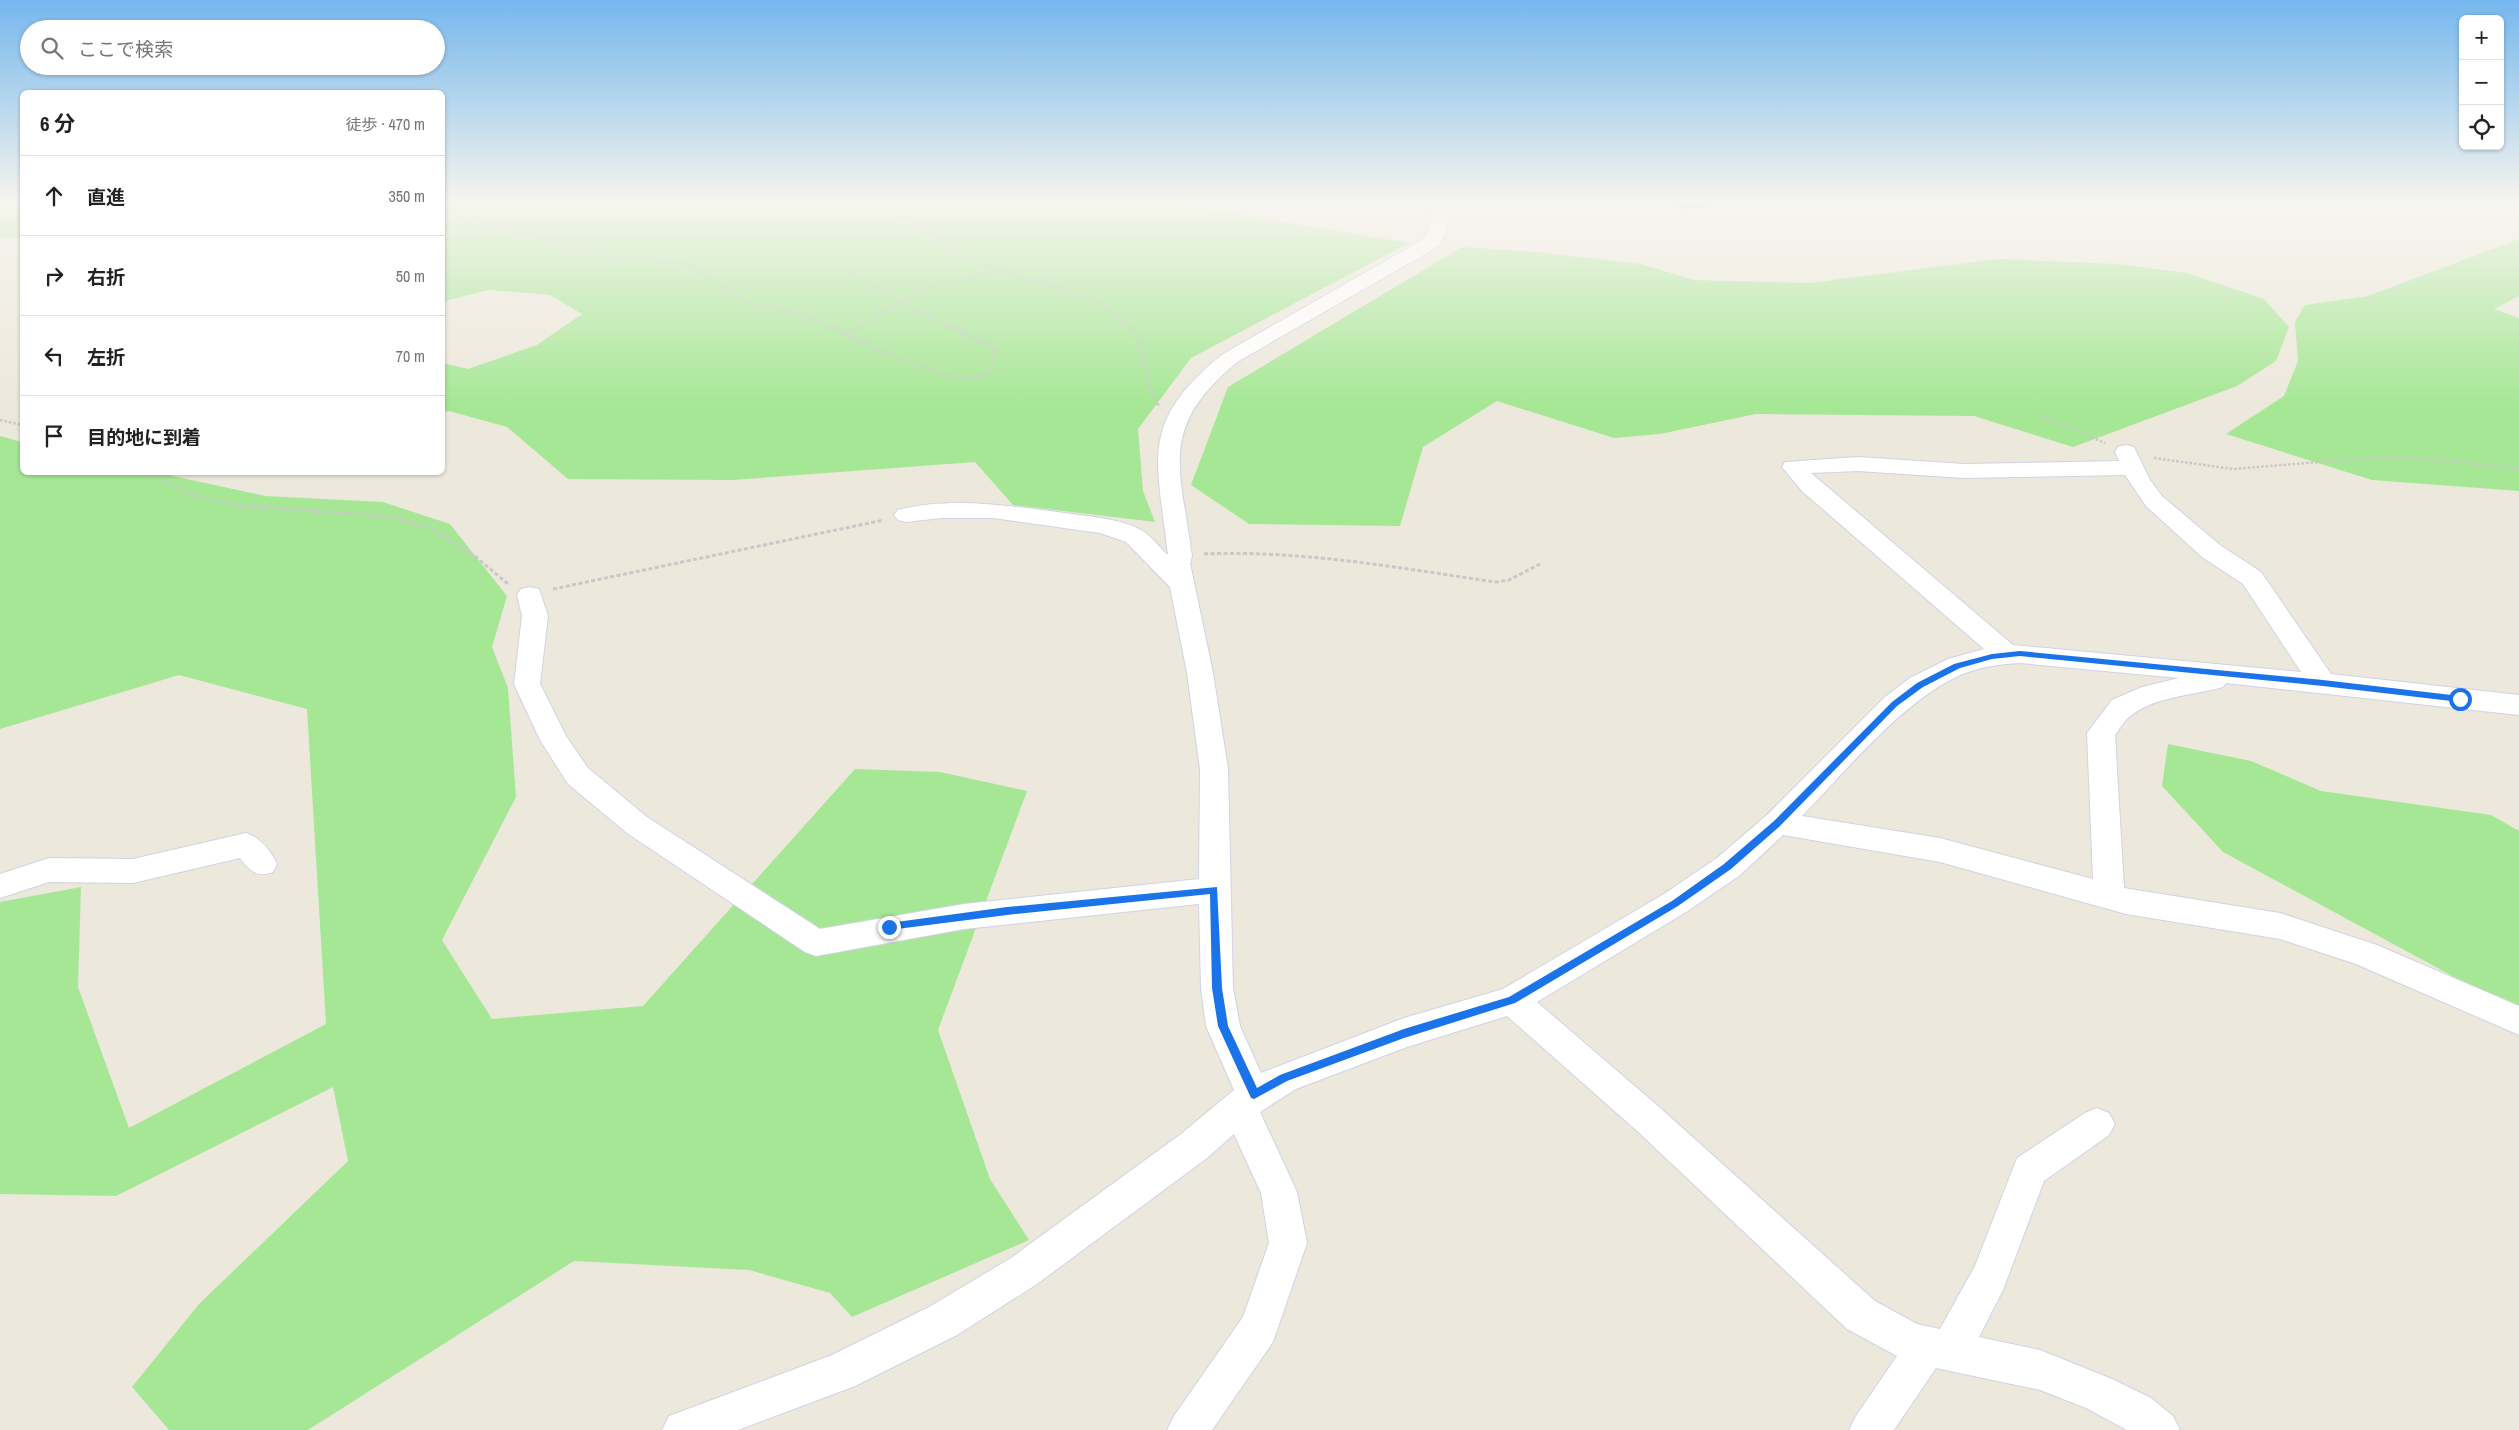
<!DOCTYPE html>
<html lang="ja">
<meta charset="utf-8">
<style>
:root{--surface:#fff;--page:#f2f2f2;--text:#222;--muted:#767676;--line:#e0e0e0}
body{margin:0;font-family:"Archivo Narrow","Noto Sans JP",sans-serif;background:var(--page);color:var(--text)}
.controls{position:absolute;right:15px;top:15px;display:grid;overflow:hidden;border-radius:8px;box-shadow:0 1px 4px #0004}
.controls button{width:45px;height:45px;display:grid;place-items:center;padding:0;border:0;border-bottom:1px solid var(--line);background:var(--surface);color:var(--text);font:25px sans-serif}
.stop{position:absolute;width:15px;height:15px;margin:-11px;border:4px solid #1a73e8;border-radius:50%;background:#fff}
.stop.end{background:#1a73e8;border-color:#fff;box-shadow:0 1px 5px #0008}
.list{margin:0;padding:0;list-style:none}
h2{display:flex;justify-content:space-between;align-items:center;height:65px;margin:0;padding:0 20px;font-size:21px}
h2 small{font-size:16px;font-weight:400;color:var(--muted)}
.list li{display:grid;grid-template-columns:32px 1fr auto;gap:15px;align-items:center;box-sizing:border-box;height:80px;padding:0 20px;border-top:1px solid var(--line)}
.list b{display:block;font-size:19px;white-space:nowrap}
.list em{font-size:16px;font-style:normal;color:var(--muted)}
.icon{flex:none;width:28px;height:28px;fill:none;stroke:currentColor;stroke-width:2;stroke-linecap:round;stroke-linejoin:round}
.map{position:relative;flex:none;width:2519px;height:1430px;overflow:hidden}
.search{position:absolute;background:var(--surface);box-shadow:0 1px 4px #0004;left:20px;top:20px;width:425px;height:55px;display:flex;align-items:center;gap:12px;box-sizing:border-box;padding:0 18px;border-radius:28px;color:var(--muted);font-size:19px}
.panel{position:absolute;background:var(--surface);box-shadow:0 1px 4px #0004;left:20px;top:90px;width:425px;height:385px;border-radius:8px}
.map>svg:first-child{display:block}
.green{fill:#a6e795}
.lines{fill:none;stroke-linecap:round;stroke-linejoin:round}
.stream{stroke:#69bcf5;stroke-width:5.5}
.minor-casing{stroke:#d1d2e4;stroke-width:2}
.path-far1{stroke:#c8c8c8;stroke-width:2.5;stroke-dasharray:2.5 2;stroke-linecap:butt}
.path{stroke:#c8c8c8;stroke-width:3;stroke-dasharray:4 2.5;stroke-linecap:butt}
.minor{fill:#fff;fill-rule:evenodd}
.route{fill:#1a73e8}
</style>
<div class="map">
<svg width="2519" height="1430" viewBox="0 0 2519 1430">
<rect width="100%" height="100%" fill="#ede8dc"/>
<g class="green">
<polygon points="0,204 22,204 22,238 0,237"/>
<polygon points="443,204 1180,204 1409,243 1191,358 1138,429 1143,491 1155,522 1013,505 975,462 732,480 568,479 507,427 449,411 443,412 443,363 468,369 537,345 582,314 550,295 488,290 449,300 443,304"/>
<polygon points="2519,239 2519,296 2494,309 2519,318 2519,491 2372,480 2226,434 2284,396 2298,361 2295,322 2305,305 2368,296"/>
<polygon points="1462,247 1537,252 1641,264 1694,280 1809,283 1998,259 2116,264 2187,273 2264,299 2289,327 2276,361 2237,386 2073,447 1974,416 1756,414 1660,434 1614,438 1497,401 1423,447 1400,526 1249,524 1191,485 1228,387"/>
<polygon points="0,436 22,442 22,472 159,473 265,496 383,502 450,524 507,596 492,647 508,688 516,797 442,940 492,1019 643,1006 855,769 940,772 1027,791 938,1030 990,1179 1029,1240 852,1317 830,1293 749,1270 574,1261 308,1430 169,1430 132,1387 199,1304 348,1161 333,1087 116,1196 0,1194 0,902 81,887 78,987 129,1128 326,1024 307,709 179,675 0,729"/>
<polygon points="2168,744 2251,761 2321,791 2491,815 2519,831 2519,1012 2223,852 2162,786"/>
</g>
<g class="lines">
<polyline class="stream" points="1663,204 1683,206 1735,204"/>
<g class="minor-casing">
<g id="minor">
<path d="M1433 204H1451L1447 230 1439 246 1237 362C1158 428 1180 466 1192 556L1190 563 1213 673 1228 769 1233 988 1240 1026 1261 1073 1404 1018 1503 989 1664 894 1717 858 1767 815 1885 697 1910 678 1948 659 1984 649 1802 491 1782 467 1785 462 1858 457 1964 464 2119 461 2115 452 2118 447 2126 445 2134 447 2150 480 2162 496 2220 545 2261 572 2331 674 2519 695V715L2226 683 2223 687C2195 695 2158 696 2133 714 2126 718 2120 728 2115 735L2124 888 2280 913 2377 945 2519 1006V1035L2356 964 2280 939 2126 914 1940 862 1783 835 1739 876 1686 912 1537 1002 1659 1107 1875 1301 1917 1324 1940 1329 1975 1266 2017 1158 2085 1113 2097 1108 2109 1113 2115 1124 2109 1135 2044 1181 2003 1290 1979 1337 2040 1350 2112 1379 2151 1398 2173 1416 2180 1430H2127L2086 1408 2040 1390 1936 1368 1894 1430H1849L1856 1416 1897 1356 1847 1329 1635 1129 1507 1016 1407 1047 1296 1089 1260 1112 1297 1192 1307 1243 1273 1342 1212 1430H1167L1174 1416 1243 1317 1269 1243 1261 1193 1234 1134 1207 1158 1037 1284 957 1335 855 1386 738 1430H662L669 1416 832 1355 929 1307 1011 1258 1181 1134 1234 1090 1206 1026 1201 988 1199 904 964 929 816 956 805 952 627 833 568 784 540 740 514 684 522 616 517 595 521 589 530 587 539 589 548 616 540 684 566 736 588 768 647 817 820 929 964 904 1199 879 1200 769 1187 673 1170 587 1126 542 1100 533 993 518H942L906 522 898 520 894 515 898 510C952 496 1010 506 1065 513 1090 517 1120 518 1143 531 1152 537 1160 548 1168 555 1157 459 1138 422 1223 354L1424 239 1429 230ZM1858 471 1964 478 2125 475 2146 506 2202 557 2243 584 2301 672 2013 645 1811 473ZM2020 663 2179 678 2142 687 2112 700 2087 733 2093 879 1940 838 1802 816C1847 770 1908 694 1968 672 1985 666 2002 664 2020 663Z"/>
<path d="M246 833C261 838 270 850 277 864L273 872C256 878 250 871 240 858L133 883 49 882 0 898V874L49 858 133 859Z"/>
</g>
</g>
<g class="path-far1">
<polyline points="860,204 901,215 972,261 1096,300 1136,334 1150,389 1159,406"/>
<polyline points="0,212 17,204"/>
<polyline points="442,213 518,231 583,253 690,265 754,305 804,314 883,352 959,380 990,373 995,348 900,302 846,270"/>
<polyline points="846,334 934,285 1001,271"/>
<polyline points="2042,416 2105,443"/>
<polyline points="0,420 22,425"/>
<polyline points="2154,458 2233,469 2382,457 2441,460 2519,469"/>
<polyline points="148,472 189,494 243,507"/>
</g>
<g class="path">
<polyline points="238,506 388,516 430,528 476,557 508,584"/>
<path d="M1204 554C1303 550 1398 568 1496 582L1509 580 1540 564"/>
<polyline points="553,589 884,520"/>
</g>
<use href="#minor" class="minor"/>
</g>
<linearGradient id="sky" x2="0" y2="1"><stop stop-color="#75b7ed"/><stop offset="0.5" stop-color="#f7f5ef"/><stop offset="1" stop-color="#f7f5ef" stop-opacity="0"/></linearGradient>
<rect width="2519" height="405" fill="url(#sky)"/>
<polygon class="route" points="2020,651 2323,680 2460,696 2464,699 2460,702 2323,686 2020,656 1992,659 1960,668 1923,687 1897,706 1780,826 1731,869 1678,906 1515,1003 1404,1038 1287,1081 1254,1099 1251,1098 1218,1026 1212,988 1210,894 1007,915 889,930 885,927 889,923 1007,907 1217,887 1222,988 1228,1026 1257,1088 1280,1075 1404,1029 1509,997 1672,901 1724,864 1774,821 1892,702 1917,683 1954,664 1992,654"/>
</svg>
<div class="controls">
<button>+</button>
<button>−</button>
<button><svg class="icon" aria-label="locate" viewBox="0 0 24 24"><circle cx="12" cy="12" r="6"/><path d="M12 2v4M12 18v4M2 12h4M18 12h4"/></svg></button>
</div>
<div class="stop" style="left:2460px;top:699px"></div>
<div class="stop end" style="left:889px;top:927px"></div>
<div class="search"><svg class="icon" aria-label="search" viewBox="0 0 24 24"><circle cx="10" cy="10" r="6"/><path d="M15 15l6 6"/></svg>ここで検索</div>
<section class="panel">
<h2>6 分<small>徒歩 · 470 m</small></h2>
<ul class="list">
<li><svg class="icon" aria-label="ahead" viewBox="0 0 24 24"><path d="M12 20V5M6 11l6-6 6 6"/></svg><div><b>直進</b></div><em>350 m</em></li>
<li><svg class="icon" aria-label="right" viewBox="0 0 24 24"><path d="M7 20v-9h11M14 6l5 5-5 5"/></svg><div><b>右折</b></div><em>50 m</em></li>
<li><svg class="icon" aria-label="left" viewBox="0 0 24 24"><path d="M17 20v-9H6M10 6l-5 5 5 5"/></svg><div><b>左折</b></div><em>70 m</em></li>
<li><svg class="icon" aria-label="arrive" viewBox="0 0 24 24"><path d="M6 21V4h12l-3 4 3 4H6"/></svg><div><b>目的地に到着</b></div></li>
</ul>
</section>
</div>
